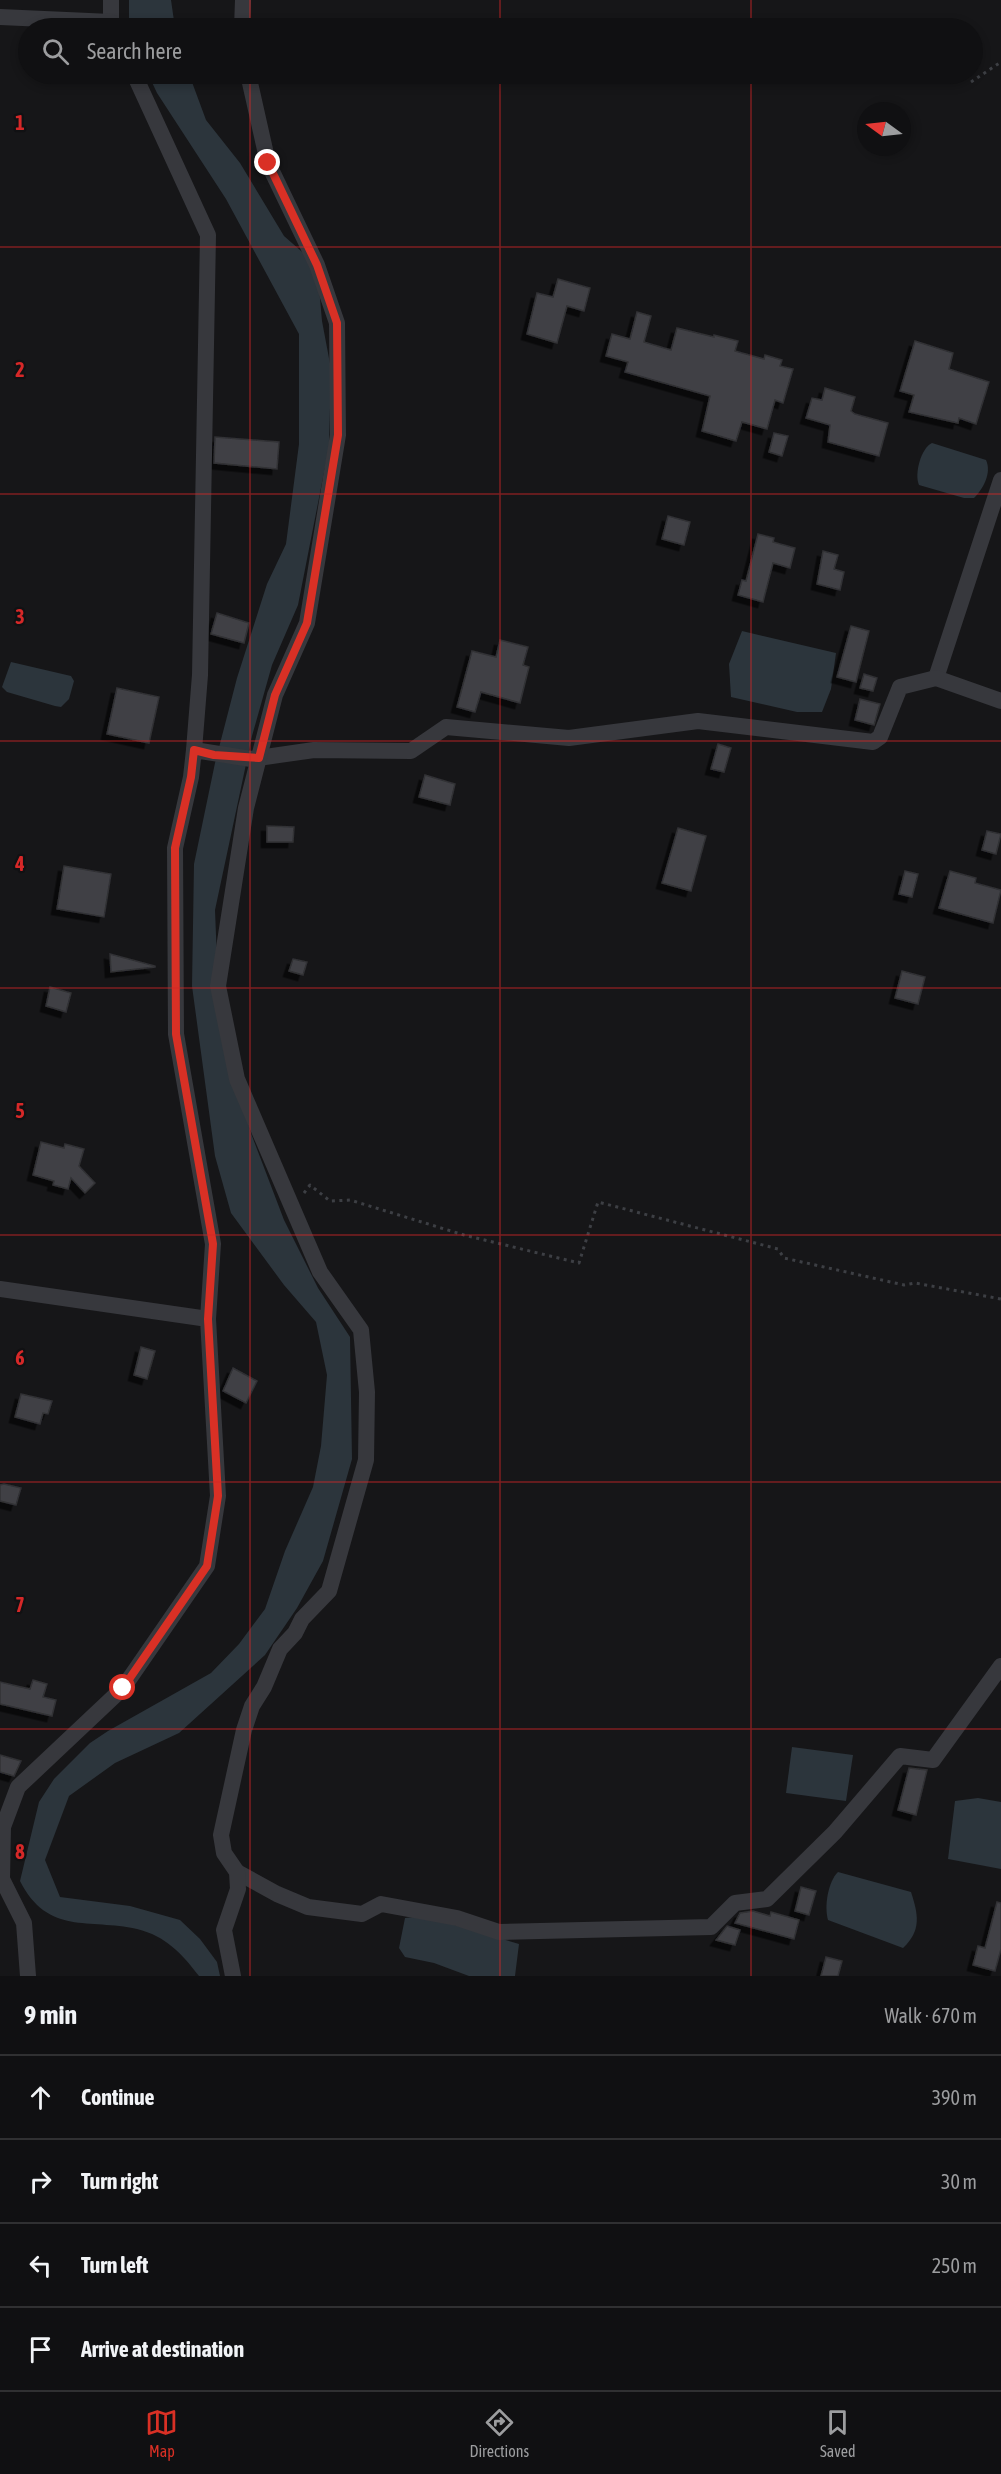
<!DOCTYPE html>
<meta charset="utf-8">
<style>
:root{--surface:#101012;--page:#19191b;--text:#f1f3f6;--muted:#9c9d9f;--line:#303032;--accent:#d93025}
body{margin:0;font-family:"Asap Condensed",sans-serif;background:var(--page);color:var(--text)}
.compass{position:absolute;left:857px;top:102px;width:54px;height:54px;border-radius:50%;background:var(--surface);box-shadow:0 3px 9px #0003;rotate:285deg}
.stop{position:absolute;width:18px;height:18px;margin:-14px;border:4px solid #d93025;border-radius:50%;background:#fff}
.stop.end{background:#d93025;border-color:#fff;box-shadow:0 2px 6px #0008}
.list{margin:0;padding:0;list-style:none}
h2{display:flex;justify-content:space-between;align-items:center;height:78px;margin:0;padding:0 24px;font-size:26px}
h2 small{font-size:20px;font-weight:400;color:var(--muted)}
.list li{display:grid;grid-template-columns:39px 1fr auto;gap:18px;align-items:center;box-sizing:border-box;height:84px;padding:0 24px;border-top:2px solid var(--line)}
.list b{display:block;font-size:22px;white-space:nowrap}
.list em{font-size:20px;font-style:normal;color:var(--muted)}
.icon{flex:none;width:33px;height:33px;fill:none;stroke:currentColor;stroke-width:2;stroke-linecap:round;stroke-linejoin:round}
.map{position:relative;flex:none;width:1001px;height:1976px;overflow:hidden}
.search{position:absolute;background:var(--surface);box-shadow:0 3px 9px #0003;left:18px;right:18px;top:18px;height:66px;display:flex;align-items:center;gap:15px;box-sizing:border-box;padding:0 21px;border-radius:33px;color:var(--muted);font-size:22px}
.sheet{height:414px;background:var(--surface)}
nav{display:flex;justify-content:space-around;align-items:center;box-sizing:border-box;height:84px;border-top:2px solid var(--line);background:var(--surface);font-size:16px;color:var(--muted)}
nav a{display:grid;justify-items:center;gap:3px}
nav .on{color:var(--accent)}
.map>svg:first-child{display:block}
.water{fill:#2c353c}
.building{fill:#404145;stroke:#303034;stroke-width:1.5;filter:url(#shadow)}
.lines{fill:none;stroke-linecap:round;stroke-linejoin:round}
.path{stroke:#3d3f44;stroke-width:3;stroke-dasharray:3 4.5;stroke-linecap:butt}
.street{stroke:#37383d;stroke-width:16}
.route{stroke:#d93025;stroke-width:8}
.grid{fill:none;stroke:#d62828;stroke-width:1.5;stroke-opacity:0.55}
.grid-label{font-size:20px;text-anchor:middle;font-weight:bold;fill:#d62828;stroke:#111113;stroke-width:4.5;stroke-linejoin:round;paint-order:stroke}
</style>
<div class="map">
<svg width="1001" height="1976" viewBox="0 0 1001 1976">
<defs>
<filter id="shadow"><feDropShadow dx="-5.5" dy="5.5" stdDeviation="0" flood-color="#0009"/></filter>
</defs>
<rect width="100%" height="100%" fill="#161618"/>
<g class="water">
<polygon points="129,0 171,0 175,28 129,28"/>
<path d="M148 74H189L206 120 240 163 284 236 317 265 322 321 331 369 329 447 298 605 272 665 252 736 215 910 218 986 227 1055 252 1136 284 1220 318 1288 350 1337 352 1459 323 1561 297 1608 265 1655 179 1733 115 1763 69 1796 45 1860 60 1897 130 1906 180 1920 200 1939 217 1962 220 1976H199C182 1954 166 1936 137 1929 89 1918 48 1936 20 1881L39 1802 54 1779 90 1743 108 1731 211 1673 239 1644 265 1609 285 1551 313 1487 321 1446 327 1375 316 1322 284 1285 231 1213 215 1156 192 986 194 864 215 763 237 678 267 584 286 544 299 444V334L226 199 157 93Z"/>
<path d="M932 443 986 460C992 473 983 489 974 498H964L919 485C914 474 921 448 932 443Z"/>
<polygon points="742,631 836,653 831,689 822,712 797,712 731,697 729,664"/>
<polygon points="11,662 71,676 74,681 69,699 61,707 55,706 7,692 2,687"/>
<polygon points="792,1747 853,1755 846,1801 786,1793"/>
<polygon points="978,1798 1001,1802 1001,1869 948,1859 955,1801"/>
<path d="M838 1872 911 1892C918 1914 922 1930 903 1948L828 1920C824 1906 828 1882 838 1872Z"/>
<polygon points="424,1916 519,1944 515,1976 469,1976 434,1963 405,1957 399,1948 405,1918"/>
</g>
<g class="building">
<polygon points="558,279 590,288 584,311 567,306 557,343 527,334 537,293 553,297"/>
<polygon points="637,312 651,316 644,342 671,350 677,328 714,337 714,335 738,341 735,351 764,359 765,355 782,360 780,366 793,369 783,403 775,400 767,429 742,422 736,441 702,431 710,396 625,372 628,362 606,356 612,334 630,339"/>
<polygon points="915,341 953,353 949,369 989,382 976,424 959,418 958,423 909,412 914,395 900,391"/>
<polygon points="825,388 855,397 851,411 855,414 888,423 879,456 828,442 830,425 806,418 812,398 822,400"/>
<polygon points="774,433 788,436 782,456 769,452"/>
<polygon points="215,437 279,442 277,469 214,463"/>
<polygon points="668,516 690,522 684,545 662,539"/>
<polygon points="758,534 774,538 773,542 795,548 790,568 773,563 763,602 738,595 742,580 746,581"/>
<polygon points="823,551 838,555 834,569 844,572 840,590 817,584"/>
<polygon points="217,613 249,623 244,643 211,634"/>
<polygon points="851,626 869,631 856,682 837,677"/>
<polygon points="500,640 528,647 523,665 529,667 520,703 481,692 475,712 457,707 472,651 496,657"/>
<polygon points="864,674 877,678 873,691 860,688"/>
<polygon points="117,688 159,697 149,743 107,734"/>
<polygon points="860,699 880,704 874,725 855,720"/>
<polygon points="718,744 731,748 724,772 711,769"/>
<polygon points="425,775 455,784 450,805 419,797"/>
<polygon points="267,826 294,827 293,842 267,842"/>
<polygon points="678,828 706,836 691,891 662,883"/>
<polygon points="987,831 1001,834 996,854 982,850"/>
<polygon points="64,866 111,874 104,917 57,909"/>
<polygon points="905,871 918,874 912,897 899,894"/>
<polygon points="950,871 976,878 975,883 1001,890 993,923 939,908"/>
<polygon points="110,954 155,966 155,967 111,972"/>
<polygon points="293,959 307,962 303,975 289,971"/>
<polygon points="902,971 925,977 918,1004 895,998"/>
<polygon points="50,987 71,993 66,1012 46,1006"/>
<polygon points="41,1142 64,1148 65,1144 84,1149 79,1166 95,1183 85,1193 71,1178 68,1189 53,1185 54,1181 33,1175"/>
<polygon points="141,1347 155,1351 147,1379 134,1375"/>
<polygon points="233,1368 257,1381 246,1403 223,1391"/>
<polygon points="21,1394 52,1401 48,1414 43,1413 40,1424 15,1417"/>
<polygon points="4,1484 21,1488 16,1505 0,1501 0,1485"/>
<polygon points="33,1680 47,1684 43,1697 56,1700 52,1716 0,1704 0,1682 30,1689"/>
<polygon points="0,1755 21,1761 14,1776 0,1772"/>
<polygon points="909,1768 927,1770 916,1815 898,1810"/>
<polygon points="801,1887 816,1891 809,1915 795,1911"/>
<polygon points="997,1902 1001,1903 1001,1949 995,1971 973,1965 978,1946 985,1948"/>
<polygon points="753,1911 770,1916 771,1912 799,1920 794,1939 735,1923 740,1913"/>
<polygon points="727,1926 740,1930 735,1945 716,1940"/>
<polygon points="826,1957 842,1961 838,1976 821,1976"/>
</g>
<g class="lines">
<g class="path">
<polyline points="971,82 1001,62"/>
<polyline points="304,1193 310,1185 330,1201 350,1200 464,1235 579,1263 598,1202 778,1249 784,1258 904,1285 915,1283 1001,1299"/>
</g>
<g class="street">
<polyline points="111,0 111,22 114,28"/>
<polyline points="0,17 111,22"/>
<polyline points="242,28 243,0"/>
<polyline points="134,74 208,235 200,675 194,750"/>
<polyline points="936,678 1001,480"/>
<polyline points="0,1289 208,1319 218,1496 207,1566 123,1688 18,1787 3,1827 2,1879 24,1923 28,1976"/>
<polyline points="208,1319 213,1244 176,1034 175,848 191,777 194,750 251,759 314,750 411,751 446,727 569,738 698,721 873,742 880,737 900,687 936,678 1001,701"/>
<polyline points="237,1872 277,1894 308,1907 362,1914 381,1904 457,1918 499,1932 711,1927 735,1903 767,1899 835,1832 900,1756 933,1760 1001,1666"/>
<polyline points="233,1976 224,1930 238,1889 237,1872 224,1853 221,1835 244,1730 252,1706 264,1687 280,1649 295,1633 302,1619 329,1591 366,1460 367,1392 361,1330 320,1272 237,1079 218,986 246,808 275,695 307,623 338,435 337,323 317,265 268,163 248,74"/>
</g>
</g>
<g class="lines">
<polyline class="route" points="123,1688 207,1566 218,1496 208,1319 213,1244 176,1034 175,848 191,777 194,750 214,755 259,758 275,695 307,623 338,435 337,323 317,265 268,163"/>
</g>
<path class="grid" d="M250 0V28M500 0V28M751 0V28M250 74V1976M500 74V1976M751 74V1976M0 247H1001M0 494H1001M0 741H1001M0 988H1001M0 1235H1001M0 1482H1001M0 1729H1001"/>
<g class="grid-label">
<text x="20" y="130">1</text>
<text x="20" y="377">2</text>
<text x="20" y="624">3</text>
<text x="20" y="871">4</text>
<text x="20" y="1118">5</text>
<text x="20" y="1365">6</text>
<text x="20" y="1612">7</text>
<text x="20" y="1859">8</text>
</g>
</svg>
<svg class="compass" viewBox="-18 -18 36 36"><path d="M0-13l5 13h-10z" fill="#e53935"/><path d="M0 13l5-13h-10z" fill="#9c9d9f"/></svg>
<div class="stop" style="left:123px;top:1688px"></div>
<div class="stop end" style="left:268px;top:163px"></div>
<div class="search"><svg class="icon" aria-label="search" viewBox="0 0 24 24"><circle cx="10" cy="10" r="6"/><path d="M15 15l6 6"/></svg>Search here</div>
</div>
<section class="sheet">
<h2>9 min<small>Walk · 670 m</small></h2>
<ul class="list">
<li><svg class="icon" aria-label="ahead" viewBox="0 0 24 24"><path d="M12 20V5M6 11l6-6 6 6"/></svg><div><b>Continue</b></div><em>390 m</em></li>
<li><svg class="icon" aria-label="right" viewBox="0 0 24 24"><path d="M7 20v-9h11M14 6l5 5-5 5"/></svg><div><b>Turn right</b></div><em>30 m</em></li>
<li><svg class="icon" aria-label="left" viewBox="0 0 24 24"><path d="M17 20v-9H6M10 6l-5 5 5 5"/></svg><div><b>Turn left</b></div><em>250 m</em></li>
<li><svg class="icon" aria-label="arrive" viewBox="0 0 24 24"><path d="M6 21V4h12l-3 4 3 4H6"/></svg><div><b>Arrive at destination</b></div></li>
</ul>
</section>
<nav>
<a class="on"><svg class="icon" aria-label="map" viewBox="0 0 24 24"><path d="M3 6l6-2 6 2 6-2v14l-6 2-6-2-6 2zM9 4v14M15 6v14"/></svg>Map</a>
<a><svg class="icon" aria-label="directions" viewBox="0 0 24 24"><path d="M12 3l9 9-9 9-9-9zM9 14v-3h6M13 9l2 2-2 2"/></svg>Directions</a>
<a><svg class="icon" aria-label="saved" viewBox="0 0 24 24"><path d="M7 4h10v16l-5-4-5 4z"/></svg>Saved</a>
</nav>
